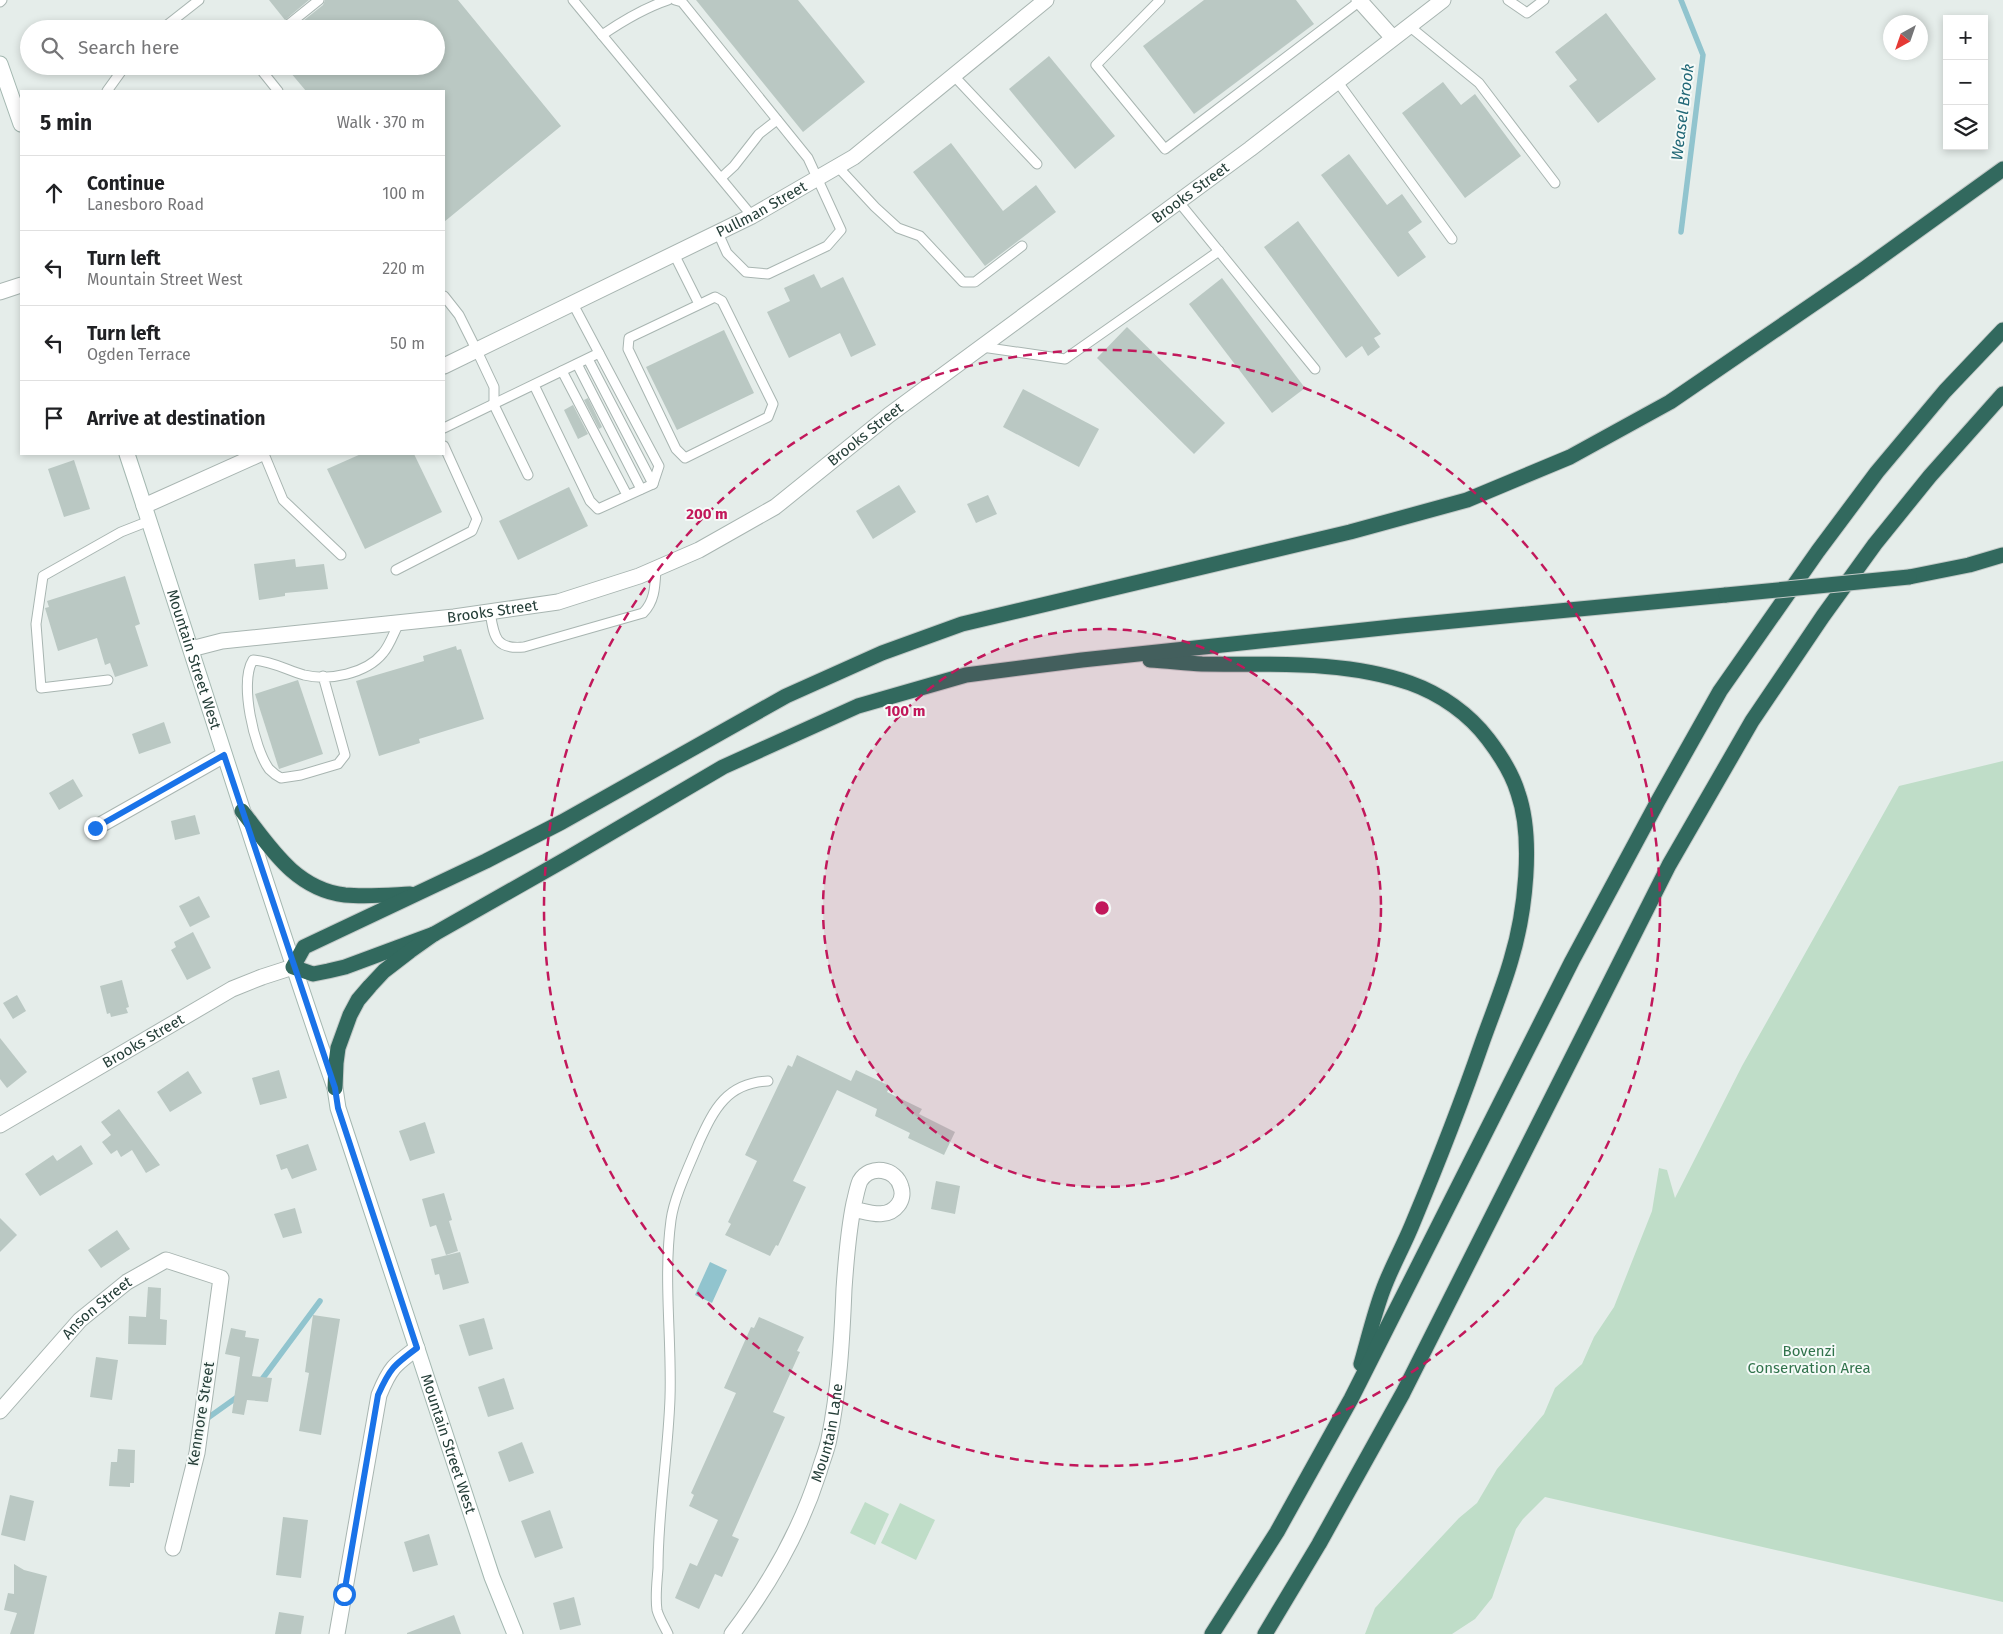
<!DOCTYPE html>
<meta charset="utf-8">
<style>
:root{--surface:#fff;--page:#f6f6f6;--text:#202124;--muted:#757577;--line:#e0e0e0}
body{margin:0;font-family:"Fira Sans",sans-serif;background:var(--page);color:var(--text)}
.controls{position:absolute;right:15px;top:15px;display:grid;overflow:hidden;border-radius:0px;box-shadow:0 2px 8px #0003}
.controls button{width:45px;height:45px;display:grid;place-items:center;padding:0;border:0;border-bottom:1px solid var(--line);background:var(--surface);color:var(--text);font:25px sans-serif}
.compass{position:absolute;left:1883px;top:15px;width:45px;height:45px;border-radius:50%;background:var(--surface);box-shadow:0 2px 8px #0003;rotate:220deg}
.stop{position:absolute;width:15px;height:15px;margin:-11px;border:4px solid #1a73e8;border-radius:50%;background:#fff}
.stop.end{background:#1a73e8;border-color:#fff;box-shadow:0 1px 5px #0008}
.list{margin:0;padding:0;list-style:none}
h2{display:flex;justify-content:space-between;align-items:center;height:65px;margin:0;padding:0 20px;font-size:21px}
h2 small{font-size:16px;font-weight:400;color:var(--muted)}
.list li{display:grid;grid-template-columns:32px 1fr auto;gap:15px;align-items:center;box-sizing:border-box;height:75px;padding:0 20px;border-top:1px solid var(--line)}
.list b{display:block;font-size:19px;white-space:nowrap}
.list p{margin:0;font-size:16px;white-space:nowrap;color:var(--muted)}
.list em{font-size:16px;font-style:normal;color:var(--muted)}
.icon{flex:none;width:28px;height:28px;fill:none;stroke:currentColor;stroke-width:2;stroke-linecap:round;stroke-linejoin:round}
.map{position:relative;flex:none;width:2003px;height:1634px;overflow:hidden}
.search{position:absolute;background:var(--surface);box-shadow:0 2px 8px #0003;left:20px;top:20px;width:425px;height:55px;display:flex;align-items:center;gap:12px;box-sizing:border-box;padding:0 18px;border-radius:28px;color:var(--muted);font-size:19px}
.panel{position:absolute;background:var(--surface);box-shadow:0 2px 8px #0003;left:20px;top:90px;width:425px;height:365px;border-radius:0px}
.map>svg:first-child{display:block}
.green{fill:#bfddc8}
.water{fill:#91c4ce}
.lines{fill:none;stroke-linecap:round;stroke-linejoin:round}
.stream{stroke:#91c4ce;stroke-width:5.5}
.building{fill:#bac8c3}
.lane-casing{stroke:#a8b5b1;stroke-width:11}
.street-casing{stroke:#a8b5b1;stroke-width:17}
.secondary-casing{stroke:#a4b8b1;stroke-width:17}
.highway-casing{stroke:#c2c9c7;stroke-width:17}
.lane{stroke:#fff;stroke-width:9}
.street{stroke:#fff;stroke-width:15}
.secondary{stroke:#fff;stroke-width:15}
.highway{stroke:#32695e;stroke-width:15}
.highway-bridge-casing{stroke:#c2c9c7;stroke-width:17;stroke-linecap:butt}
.highway-bridge{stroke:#32695e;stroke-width:15}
.route{stroke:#1a73e8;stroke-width:6}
.ring{fill:none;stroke:#c2185b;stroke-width:2.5;stroke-dasharray:9 6}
.labels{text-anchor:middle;stroke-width:4;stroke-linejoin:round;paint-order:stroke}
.street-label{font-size:15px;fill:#253e38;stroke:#f5faf8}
.park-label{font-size:15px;fill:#31734c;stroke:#f5faf8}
.water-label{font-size:16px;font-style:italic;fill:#226877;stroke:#f5faf8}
.centre{fill:#c2185b;stroke:#f5faf8;stroke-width:2.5}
.ring-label{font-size:15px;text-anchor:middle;font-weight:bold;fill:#c2185b;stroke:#f5faf8;stroke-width:4;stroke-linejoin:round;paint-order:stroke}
</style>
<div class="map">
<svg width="2003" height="1634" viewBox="0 0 2003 1634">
<rect width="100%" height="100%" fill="#e5edea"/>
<g class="green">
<polygon points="2003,761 2003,1602 1545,1497 1523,1519 1516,1529 1492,1598 1475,1619 1452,1634 1365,1634 1375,1608 1459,1518 1477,1503 1497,1469 1544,1414 1555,1388 1582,1364 1594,1337 1614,1307 1652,1211 1659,1168 1667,1170 1675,1198 1742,1066 1899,786"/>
<polygon points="865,1502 889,1514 875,1545 850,1533"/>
<polygon points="900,1503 935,1520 916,1560 881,1543"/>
</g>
<polygon class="water" points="710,1262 727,1270 712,1303 695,1295"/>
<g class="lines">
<g class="stream">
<polyline points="1681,0 1703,55 1681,232"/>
<polyline points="260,1382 320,1301"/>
<polyline points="205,1420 240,1395"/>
</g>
</g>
<g class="building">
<polygon points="269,0 309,0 285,20"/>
<polygon points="325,0 458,0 561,126 444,222 444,91 306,91 285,66 436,66 436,29 293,29 323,5"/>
<polygon points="696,0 798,0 865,82 803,132"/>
<polygon points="1204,0 1296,0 1314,24 1194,114 1143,46"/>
<polygon points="1606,13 1656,79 1598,123 1569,86 1577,80 1555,52"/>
<polygon points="1049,56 1115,136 1075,169 1009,89"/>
<polygon points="1443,82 1461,105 1475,94 1521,156 1465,198 1402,113"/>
<polygon points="951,143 1003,211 1036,185 1056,212 985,266 913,172"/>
<polygon points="1349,154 1387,205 1402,194 1422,222 1408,232 1426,257 1398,277 1321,175"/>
<polygon points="1298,221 1381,334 1374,338 1380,347 1368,356 1362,346 1346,358 1264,247"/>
<polygon points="814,274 821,288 843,277 876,345 851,357 840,333 789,358 767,312 790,301 784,288"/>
<polygon points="1222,278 1305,388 1272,413 1189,304"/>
<polygon points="1127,327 1225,423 1194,454 1097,358"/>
<polygon points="724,330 754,393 677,430 646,367"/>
<polygon points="1023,389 1099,429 1079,467 1003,427"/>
<polygon points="588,398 602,427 599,429 584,400"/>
<polygon points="573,405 588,434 578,439 564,410"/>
<polygon points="361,454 414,454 442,512 365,549 327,469"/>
<polygon points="74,460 90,509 64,517 48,469"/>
<polygon points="899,485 916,512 873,539 856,511"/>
<polygon points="569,487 588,526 518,560 499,521"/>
<polygon points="988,495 997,514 976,523 967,504"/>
<polygon points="295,559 296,567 324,564 328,589 285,593 285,596 259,600 254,564"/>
<polygon points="125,576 140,624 135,626 148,666 115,677 110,663 105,665 97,638 58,651 45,608 49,607 47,601"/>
<polygon points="456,646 457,650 461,649 484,719 419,739 420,743 379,756 356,681 424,661 423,656"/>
<polygon points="298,680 323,754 279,769 255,694"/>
<polygon points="164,722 171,743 139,754 132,734"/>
<polygon points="73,779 83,796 59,810 49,793"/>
<polygon points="195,815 200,834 175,840 171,821"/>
<polygon points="199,896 210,917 190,927 179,906"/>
<polygon points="193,932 211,968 187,980 171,950 176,947 174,942"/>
<polygon points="122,980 129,1007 126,1008 128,1013 111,1017 110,1013 107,1014 100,986"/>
<polygon points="17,995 26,1011 13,1019 3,1003"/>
<polygon points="0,1038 27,1072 7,1088 0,1079"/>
<polygon points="797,1055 851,1081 856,1070 890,1086 887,1092 922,1109 919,1114 955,1132 944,1155 908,1138 910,1133 875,1116 877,1109 837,1090 793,1181 806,1187 778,1246 776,1245 770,1256 725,1235 731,1224 728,1222 757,1161 745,1155 788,1065 792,1067"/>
<polygon points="279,1070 287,1098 260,1105 252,1078"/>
<polygon points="188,1071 202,1093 170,1112 157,1092"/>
<polygon points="119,1109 160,1165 146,1173 132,1150 121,1157 117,1150 111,1154 102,1142 111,1135 101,1122"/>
<polygon points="425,1122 435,1153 410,1161 399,1131"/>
<polygon points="308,1144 317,1170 292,1179 287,1168 281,1170 276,1155"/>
<polygon points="81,1145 93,1164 40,1196 25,1174 53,1155 57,1161"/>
<polygon points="936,1181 960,1186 955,1214 931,1209"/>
<polygon points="444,1193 452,1220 449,1221 458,1251 446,1255 436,1225 430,1227 422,1199"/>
<polygon points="295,1208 302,1233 283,1238 274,1214"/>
<polygon points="0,1218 17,1235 0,1252"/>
<polygon points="117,1230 130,1249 101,1268 88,1250"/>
<polygon points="460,1252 469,1283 443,1290 439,1274 435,1275 431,1259"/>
<polygon points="148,1287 161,1288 160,1319 167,1320 166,1345 128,1344 129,1316 146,1317"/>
<polygon points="313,1315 340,1319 321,1435 299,1431 309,1373 305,1372"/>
<polygon points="759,1317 804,1337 797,1351 800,1352 773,1412 785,1417 732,1536 739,1539 722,1577 715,1574 699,1609 675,1598 690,1563 697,1566 718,1520 689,1506 694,1495 691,1493 736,1393 724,1388 751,1327 754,1328"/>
<polygon points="484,1318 493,1349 469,1356 459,1325"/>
<polygon points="231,1328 246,1331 245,1337 259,1339 252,1376 272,1378 268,1402 247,1400 244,1415 232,1413 240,1357 225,1354"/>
<polygon points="96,1357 118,1360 112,1400 90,1397"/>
<polygon points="504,1378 514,1409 488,1417 478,1387"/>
<polygon points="522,1442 534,1473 509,1482 498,1452"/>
<polygon points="118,1449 135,1450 134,1483 130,1483 130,1487 109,1486 111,1462 117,1462"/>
<polygon points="10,1495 34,1501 25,1541 1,1535"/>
<polygon points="550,1510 563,1548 535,1558 521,1521"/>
<polygon points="283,1517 308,1520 301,1578 276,1575"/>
<polygon points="429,1534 438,1565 413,1572 404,1542"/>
<polygon points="14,1564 24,1570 47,1576 34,1634 10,1634 17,1613 4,1610 8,1593 14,1594"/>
<polygon points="574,1597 581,1625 560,1630 553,1603"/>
<polygon points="279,1612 304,1616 301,1634 275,1634"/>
<polygon points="454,1615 461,1634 407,1634 407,1633"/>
</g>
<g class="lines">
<g class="lane-casing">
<g id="lane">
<polyline points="573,0 752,216"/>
<polyline points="675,0 682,2 808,158 841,230 827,246 768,274 746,272 727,253 718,233"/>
<polyline points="1160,0 1096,65 1165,149 1360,1"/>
<polyline points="1508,0 1527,13 1544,0"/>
<polyline points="0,2 2,0"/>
<polyline points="1409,26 1479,83 1555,183"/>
<polyline points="162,29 199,0"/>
<polyline points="283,29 319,0"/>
<path d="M602 35C624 20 644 8 668 0"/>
<polyline points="258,66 278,91"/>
<polyline points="954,76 1037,164"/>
<polyline points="1337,81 1452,239"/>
<polyline points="107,91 125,66"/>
<polyline points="838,167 875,207 898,228 920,236 963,282 975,282 1022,246"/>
<polyline points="721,178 734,166 759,134 777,120"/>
<polyline points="1178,201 1315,369"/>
<polyline points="674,254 699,304"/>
<polyline points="444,296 459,315 477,351 494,387 494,405 528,475"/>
<polygon points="715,297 722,301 773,404 768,417 685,458 676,449 628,349 629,338"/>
<polyline points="573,304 599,353"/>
<polyline points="982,347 1065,359 1219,251"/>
<polyline points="588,359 653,484"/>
<polyline points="577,364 641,489"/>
<polyline points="562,371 627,495"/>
<polyline points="444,428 599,353 659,466 653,484 598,509 590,501 534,385"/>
<polyline points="264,454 283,500 341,555"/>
<polyline points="396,570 472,531 477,519 444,446"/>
<path d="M490 612C494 636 495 650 524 647L643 613C655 601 655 586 656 569"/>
<path d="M323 676 345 755 338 764 301 775 281 778C277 776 272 772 269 769 254 748 239 682 253 660 271 661 287 670 304 675 329 681 366 674 383 653 390 645 394 632 399 623"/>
<polyline points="108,680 41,688 36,624 43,576 121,532 149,521"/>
<path d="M668 1634C665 1627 659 1618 657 1610 655 1597 657 1582 658 1568 658 1511 668 1455 670 1398 672 1339 663 1279 671 1220 674 1197 690 1164 699 1142 714 1109 727 1083 768 1081"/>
</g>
</g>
<g class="street-casing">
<g id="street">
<polyline points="1359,0 1393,38"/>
<polyline points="0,292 21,285"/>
<path id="s1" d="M444 366 752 216 854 157 1046 0"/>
<polyline points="144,506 260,454"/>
<path id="s2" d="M191 649 222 641 454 617 558 602 639 576 699 550 775 507 889 415 1250 149 1443 0"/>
<polyline points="95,828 224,755"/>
<path id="s3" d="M0 1125 232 989 262 977 293 967"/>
<path id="s4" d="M0 1411 80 1320 127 1282 166 1260 221 1278 197 1453 173 1548"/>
<path d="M337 1634 379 1395C390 1368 394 1365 417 1348"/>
<path id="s5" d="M732 1634C770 1584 800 1532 819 1472 822 1461 827 1450 829 1439 839 1390 842 1340 844 1289 846 1260 848 1232 854 1203 856 1196 857 1188 860 1181 870 1164 896 1168 901 1187 903 1193 902 1200 898 1205 887 1220 868 1212 853 1209"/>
</g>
</g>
<g class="secondary-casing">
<g id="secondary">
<polyline points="0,64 21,124"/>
<path id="s6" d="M127 454C197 665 262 878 335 1088L338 1108 492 1577 515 1634"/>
</g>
</g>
<g class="highway-casing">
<g id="highway">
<polyline points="1909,577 1969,565 2003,555"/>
<path d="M1150 660C1167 661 1185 663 1202 664 1271 665 1344 660 1410 683 1441 694 1469 714 1488 739 1501 756 1512 773 1518 793 1534 839 1525 914 1511 960 1503 988 1492 1015 1482 1043 1461 1104 1437 1165 1412 1225 1403 1247 1391 1268 1383 1290 1374 1314 1368 1340 1361 1364"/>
<path d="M242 811C270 847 295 889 345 895 366 897 389 895 410 894"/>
<polyline points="434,934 345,967 328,971 313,974 293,967 304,947 486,861 562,822 786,696 882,653 962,624 1350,532 1467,500 1570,457 1670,402 1860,272 2003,169"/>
<polyline points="335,1088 336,1063 338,1048 350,1015 358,1000 370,986 384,971 410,951 434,934 568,858 723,767 858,706 966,675 1082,660 1401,626 1726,595"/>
<polyline points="1212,1634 1277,1532 1351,1399 1572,961 1658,801 1720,691 1818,551 1877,472 1945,391 2003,330"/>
<polyline points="1265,1634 1319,1544 1403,1393 1669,865 1752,721 1823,616 1875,544 1930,476 2003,394"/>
</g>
</g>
<use href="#lane" class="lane"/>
<use href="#street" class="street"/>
<use href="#secondary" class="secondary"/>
<use href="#highway" class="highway"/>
<g class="highway-bridge-casing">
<polyline id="highway-bridge" points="1726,595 1909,577"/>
</g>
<use href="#highway-bridge" class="highway-bridge"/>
</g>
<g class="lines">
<path class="route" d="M95 828 224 755C260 866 297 977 335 1088L338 1108 417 1348C394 1365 390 1368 378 1395L344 1594"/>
</g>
<circle cx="1102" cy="908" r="279" fill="#c2185b" fill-opacity=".12"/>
<g class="ring">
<circle cx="1102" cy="908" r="279"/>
<circle cx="1102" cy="908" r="558"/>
</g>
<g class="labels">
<g class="street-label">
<text dy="5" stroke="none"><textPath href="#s2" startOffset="1129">Brooks Street</textPath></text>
<text dy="5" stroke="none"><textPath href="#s1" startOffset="354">Pullman Street</textPath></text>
<text dy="5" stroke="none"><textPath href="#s2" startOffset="724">Brooks Street</textPath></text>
<text dy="5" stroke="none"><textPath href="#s2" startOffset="304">Brooks Street</textPath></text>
<text dy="5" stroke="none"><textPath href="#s6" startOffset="216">Mountain Street West</textPath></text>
<text dy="5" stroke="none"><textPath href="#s3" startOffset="166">Brooks Street</textPath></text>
<text dy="5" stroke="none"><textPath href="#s4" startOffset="142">Anson Street</textPath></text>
<text transform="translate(201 1414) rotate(-81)" y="5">Kenmore Street</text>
<text dy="5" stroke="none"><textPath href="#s5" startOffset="225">Mountain Lane</textPath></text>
<text dy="5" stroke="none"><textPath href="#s6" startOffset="1041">Mountain Street West</textPath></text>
</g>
<g class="park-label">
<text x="1809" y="1356">Bovenzi<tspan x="1809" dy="17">Conservation Area</tspan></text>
</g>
<g class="water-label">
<text transform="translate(1682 112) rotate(-83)" y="6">Weasel Brook</text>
</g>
</g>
<circle cx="1102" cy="908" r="8" class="centre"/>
<g class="ring-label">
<text x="707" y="519">200 m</text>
<text x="905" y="716">100 m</text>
</g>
</svg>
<div class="controls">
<button>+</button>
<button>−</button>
<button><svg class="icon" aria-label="layers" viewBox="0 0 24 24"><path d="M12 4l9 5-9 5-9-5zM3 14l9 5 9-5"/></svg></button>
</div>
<svg class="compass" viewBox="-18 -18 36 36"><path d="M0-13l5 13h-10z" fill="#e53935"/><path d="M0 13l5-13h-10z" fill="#757577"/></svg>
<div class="stop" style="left:344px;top:1594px"></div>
<div class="stop end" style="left:95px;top:828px"></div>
<div class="search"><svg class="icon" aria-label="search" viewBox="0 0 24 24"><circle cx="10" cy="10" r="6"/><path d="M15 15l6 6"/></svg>Search here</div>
<section class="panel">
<h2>5 min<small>Walk · 370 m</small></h2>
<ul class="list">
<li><svg class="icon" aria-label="ahead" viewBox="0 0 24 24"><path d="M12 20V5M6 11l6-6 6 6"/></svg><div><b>Continue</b><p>Lanesboro Road</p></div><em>100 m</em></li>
<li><svg class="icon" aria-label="left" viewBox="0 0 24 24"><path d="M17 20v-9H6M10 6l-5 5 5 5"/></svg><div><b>Turn left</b><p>Mountain Street West</p></div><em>220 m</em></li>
<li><svg class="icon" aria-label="left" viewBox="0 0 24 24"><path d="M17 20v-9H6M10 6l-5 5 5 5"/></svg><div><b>Turn left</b><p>Ogden Terrace</p></div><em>50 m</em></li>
<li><svg class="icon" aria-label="arrive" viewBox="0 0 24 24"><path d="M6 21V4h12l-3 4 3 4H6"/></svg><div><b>Arrive at destination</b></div></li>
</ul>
</section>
</div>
